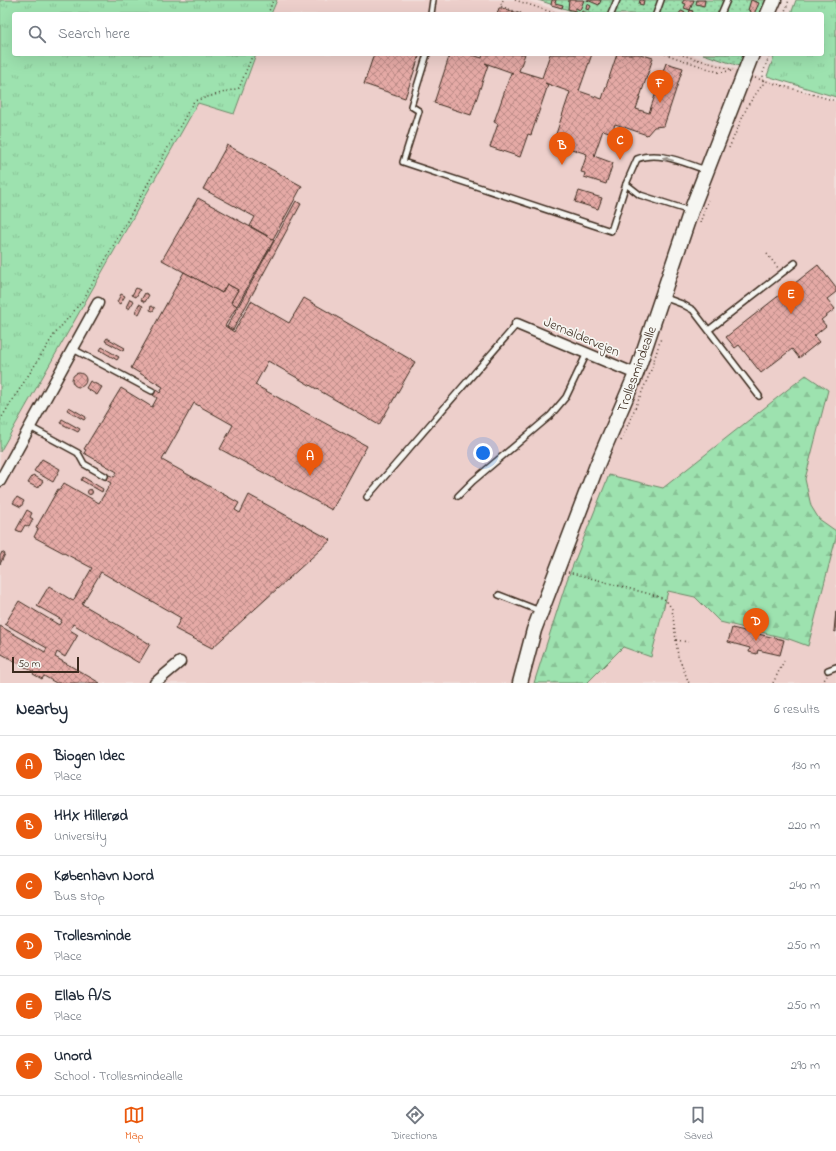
<!DOCTYPE html>
<meta charset="utf-8">
<style>
:root{--surface:#fff;--page:#f6f6f7;--text:#1f2937;--muted:#747a83;--line:#e0e1e3;--accent:#ea580c}
body{margin:0;font-family:"Indie Flower",sans-serif;background:var(--page);color:var(--text)}
.scale{position:absolute;left:12px;bottom:10px;width:67px;box-sizing:border-box;padding-left:4px;border:2px solid #3b2a1e;border-top:0;font-size:11px;line-height:14px;white-space:nowrap;color:#3b2a1e;-webkit-text-stroke:3px #f6f6f2;paint-order:stroke}
.you{position:absolute;left:483px;top:453px;width:14px;height:14px;margin:-10px;border:3px solid #fff;border-radius:50%;background:#1a73e8;box-shadow:0 0 0 6px #1a73e833}
.badge{display:grid;place-items:center;width:26px;height:26px;border-radius:50%;background:var(--accent);color:#fff;font-size:13px;font-weight:700}
.pin{position:absolute;translate:-50% -33px;filter:drop-shadow(0 1px 2px #0008)}
.pin::after{content:'';position:absolute;top:21px;width:14px;height:12px;background:inherit;clip-path:polygon(0 0,100% 0,50% 100%)}
.list{margin:0;padding:0;list-style:none}
h2{display:flex;justify-content:space-between;align-items:center;height:52px;margin:0;padding:0 16px;font-size:17px}
h2 small{font-size:13px;font-weight:400;color:var(--muted)}
.list li{display:grid;grid-template-columns:26px 1fr auto;gap:12px;align-items:center;box-sizing:border-box;height:60px;padding:0 16px;border-top:1px solid var(--line)}
.list b{display:block;font-size:15px;white-space:nowrap}
.list p{margin:0;font-size:13px;white-space:nowrap;color:var(--muted)}
.list em{font-size:13px;font-style:normal;color:var(--muted)}
.icon{flex:none;width:22px;height:22px;fill:none;stroke:currentColor;stroke-width:2;stroke-linecap:round;stroke-linejoin:round}
.map{position:relative;flex:none;width:836px;height:683px;overflow:hidden}
.search{position:absolute;background:var(--surface);box-shadow:0 4px 16px #0002;left:12px;right:12px;top:12px;height:44px;display:flex;align-items:center;gap:10px;box-sizing:border-box;padding:0 14px;border-radius:4px;color:var(--muted);font-size:15px}
.sheet{height:412px;background:var(--surface)}
nav{display:flex;justify-content:space-around;align-items:center;box-sizing:border-box;height:56px;border-top:1px solid var(--line);background:var(--surface);font-size:11px;color:var(--muted)}
nav a{display:grid;justify-items:center;gap:2px}
nav .on{color:var(--accent)}
.map>svg:first-child{display:block}
.built{fill:#edcfcb}
.grass{fill:url(#grass-tufts);stroke:#6c8666}
.forest{fill:url(#forest-firs);stroke:#6c8666}
.park{fill:url(#park-dots);stroke:#6c8666}
.building{fill:url(#building-cross-hatch);stroke:#3b2a1e}
.lines{fill:none;stroke-linecap:round;stroke-linejoin:round}
.lane-casing{stroke:#3b2a1e;stroke-width:8}
.street-casing{stroke:#3b2a1e;stroke-width:13}
.secondary-casing{stroke:#3b2a1e;stroke-width:17}
.path{stroke:#3b2a1e;stroke-width:1.5;stroke-dasharray:1 3;stroke-linecap:butt}
.lane{stroke:#f6f6f2;stroke-width:5}
.street{stroke:#f6f6f2;stroke-width:10}
.secondary{stroke:#f6f6f2;stroke-width:14}
.oneway{fill:#989088}
.labels{text-anchor:middle;stroke-width:3.5;stroke-linejoin:round;paint-order:stroke}
.street-label{font-size:14px;fill:#3b2a1e;stroke:#f6f6f2}
</style>
<div class="map">
<svg width="836" height="683" viewBox="0 0 836 683">
<defs>
<pattern id="grass-tufts" width="24" height="20" patternUnits="userSpaceOnUse"><rect width="24" height="20" fill="#9de2af"/><path d="M3 7l-1-3M5 7V3M7 7l1-3M15 17l-1-3M17 17v-4M19 17l1-3" fill="none" stroke="#88c296"/></pattern>
<pattern id="forest-firs" width="22" height="20" patternUnits="userSpaceOnUse"><rect width="22" height="20" fill="#9de2af"/><path d="M5 1l3.5 6h-7zM16 11l3.5 6h-7z" fill="#88c296"/></pattern>
<pattern id="park-dots" width="8" height="8" patternUnits="userSpaceOnUse"><rect width="8" height="8" fill="#9de2af"/><path d="M2 2h.1M6 6h.1" fill="none" stroke="#88c296" stroke-width="1.8" stroke-linecap="round"/></pattern>
<pattern id="building-cross-hatch" width="8" height="8" patternUnits="userSpaceOnUse"><rect width="8" height="8" fill="#e5aaa6"/><path d="M0 0l8 8M0 8l8-8" fill="none" stroke="#bb8b87"/></pattern>
</defs>
<rect width="100%" height="100%" fill="#f1dfdb"/>
<filter id="ink" filterUnits="userSpaceOnUse"><feTurbulence type="fractalNoise" baseFrequency=".025" numOctaves="2"/><feDisplacementMap in="SourceGraphic" scale="8" xChannelSelector="R" yChannelSelector="G"/><feConvolveMatrix kernelMatrix="1 2 1 2 8 2 1 2 1" color-interpolation-filters="sRGB"/></filter>
<g filter="url(#ink)">
<g class="built">
<polygon points="277,0 525,0 568,14 271,14"/>
<polygon points="256,54 689,54 836,102 836,683 0,683 0,453 198,103 234,114"/>
</g>
<g class="grass">
<polygon points="0,0 277,0 271,14 14,14 14,54 256,54 234,114 198,103 0,452"/>
<polygon points="796,0 836,0 836,97 767,76 775,54 822,54 822,14 791,14"/>
</g>
<polygon class="forest" points="806,375 828,390 805,479 811,506 819,519 836,531 836,538 808,646 789,639 720,622 695,597 668,591 651,657 623,647 587,683 534,683 567,580 609,475 663,488"/>
<g class="park">
<polygon points="538,0 766,0 761,14 581,14"/>
<polygon points="703,54 744,54 739,66"/>
</g>
<g class="building">
<polygon points="552,0 556,0 555,3 563,5 562,8 551,5"/>
<polygon points="569,0 584,0 580,10 576,8 575,11 568,9"/>
<polygon points="587,0 601,0 599,5"/>
<polygon points="640,0 644,0 643,5 639,4"/>
<polygon points="684,0 694,0 690,10 693,11 692,14 679,14 681,11 689,14 690,10 684,8 686,4 682,3"/>
<polygon points="697,0 705,0 704,6 696,4"/>
<polygon points="751,0 759,3 754,14 750,14 751,11 748,10"/>
<polygon points="587,4 591,6 589,10 586,9"/>
<polygon points="499,8 502,8 521,14 497,14"/>
<polygon points="582,11 590,14 581,14"/>
<polygon points="374,54 420,54 405,98 364,84"/>
<polygon points="450,54 469,54 482,58 483,54 525,54 519,71 542,78 550,54 592,54 579,91 602,99 617,54 640,54 653,58 636,109 649,113 666,63 683,68 664,126 654,127 647,135 615,124 612,133 603,130 594,156 613,163 606,184 584,177 585,173 581,172 587,154 553,143 570,92 545,83 548,85 531,135 528,134 520,157 490,147 498,124 494,122 511,73 513,73 485,63 488,65 471,115 434,103"/>
<polygon points="227,145 302,186 273,239 250,226 255,217 203,189"/>
<polygon points="579,191 602,198 598,209 575,202"/>
<polygon points="198,198 274,240 237,306 231,302 238,290 227,284 222,293 162,260"/>
<polygon points="296,201 301,204 233,330 227,327"/>
<polygon points="818,265 836,288 836,292 827,299 835,309 821,320 826,326 814,336 819,342 799,358 792,349 761,373 739,345 735,348 726,337"/>
<polygon points="184,272 222,293 227,284 238,290 231,302 237,306 225,326 234,332 251,301 289,323 304,298 415,362 379,425 268,361 255,385 367,446 332,510 220,449 233,425 194,403 162,460 239,503 235,510 240,513 249,495 331,540 212,648 175,629 181,618 101,572 82,604 150,644 139,663 73,624 70,630 78,635 65,657 57,652 55,657 100,683 56,683 44,676 42,679 33,674 34,672 0,653 0,626 45,652 47,648 5,624 19,601 59,625 62,620 37,606 49,586 73,601 92,568 34,537 38,529 36,528 58,489 60,490 64,483 99,503 111,483 106,480 109,475 114,477 117,472 84,453 86,450 84,449 121,388 152,407 157,398 153,395 156,390 160,393 163,387 131,368"/>
<polygon points="136,288 140,290 136,297 132,295"/>
<polygon points="145,293 149,295 145,302 141,300"/>
<polygon points="121,294 125,296 120,304 117,302"/>
<polygon points="130,299 134,301 129,309 126,307"/>
<polygon points="139,304 143,306 139,314 135,312"/>
<polygon points="151,306 155,308 153,311 150,310"/>
<polygon points="107,338 125,348 123,351 105,341"/>
<polygon points="102,347 119,357 117,360 100,350"/>
<circle cx="79" cy="380" r="7"/>
<polygon points="90,381 102,387 97,395 86,388"/>
<polygon points="69,407 86,417 84,420 67,410"/>
<polygon points="62,419 80,429 78,432 60,423"/>
<polygon points="42,459 60,469 53,482 34,471"/>
<polygon points="33,475 43,481 38,488 28,483"/>
<polygon points="83,477 103,489 102,492 81,480"/>
<circle cx="90" cy="492" r="2.5"/>
<polygon points="17,497 24,501 21,507 13,503"/>
<polygon points="27,510 32,513 30,517 33,519 29,527 25,525 21,532 16,530"/>
<polygon points="2,552 5,554 0,564 0,556"/>
<polygon points="836,611 836,632 834,631"/>
<polygon points="732,628 784,640 780,655 758,650 757,654 749,652 750,648 728,642"/>
</g>
<g class="lines">
<g class="lane-casing">
<g id="lane">
<polyline points="431,14 433,0"/>
<polyline points="611,14 617,0"/>
<polyline points="656,14 661,0"/>
<polyline points="721,14 727,0"/>
<polyline points="427,54 411,106 419,111 403,162 611,231 626,184"/>
<path d="M690 211 640 195 626 184 637 159C658 150 684 163 706 170"/>
<polyline points="663,297 682,304 693,310 759,396"/>
<polyline points="710,329 795,263"/>
<polyline points="73,349 152,391"/>
<polyline points="30,427 78,453 84,464 105,476"/>
<polyline points="458,496 473,481 550,416 566,397 587,353"/>
<polyline points="367,497 517,324"/>
<polyline points="499,595 540,611"/>
<polyline points="828,670 836,667"/>
</g>
</g>
<g class="street-casing">
<g id="street">
<polyline points="517,324 636,374"/>
<polyline points="0,481 98,303"/>
<polyline points="155,683 180,662"/>
</g>
</g>
<g class="secondary-casing">
<g id="secondary">
<polyline points="768,14 774,0"/>
<polyline points="520,683 534,630 597,465 636,374 691,211 752,54"/>
</g>
</g>
<g class="path">
<polyline points="503,0 500,6 523,14"/>
<polyline points="515,0 557,14"/>
<polyline points="268,14 273,0"/>
<polyline points="784,14 789,0"/>
<polyline points="665,54 718,72 732,71"/>
<polyline points="679,54 733,70"/>
<polyline points="755,78 836,101"/>
<polyline points="729,148 748,105 763,84 763,73 770,54"/>
<polyline points="700,223 708,200"/>
<polyline points="767,254 778,268"/>
<polyline points="0,420 54,335 83,300 194,101 239,88 253,54"/>
<polyline points="621,441 650,373 661,338"/>
<polyline points="568,572 657,596 666,600 672,609 678,656 689,683"/>
<polyline points="676,640 688,642"/>
<polyline points="773,683 784,661"/>
<polyline points="822,683 827,676"/>
</g>
<use href="#lane" class="lane"/>
<use href="#street" class="street"/>
<use href="#secondary" class="secondary"/>
</g>
<defs><path id="oneway-solid" d="M-6-.8H1V-3.2L6.5 0L1 3.2V.8H-6Z"/></defs>
<use class="oneway" href="#oneway-solid" transform="translate(668 159) rotate(-164)"/>
</g>
<g class="labels">
<g class="street-label">
<text transform="translate(582 336) rotate(23)" y="5">Jernaldervejen</text>
<text transform="translate(636 369) rotate(-70)" y="5">Trollesmindealle</text>
</g>
</g>
</svg>
<div class="scale">50 m</div>
<div class="you"></div>
<div class="pin badge" style="left:310px;top:476px">A</div>
<div class="pin badge" style="left:562px;top:165px">B</div>
<div class="pin badge" style="left:620px;top:160px">C</div>
<div class="pin badge" style="left:756px;top:641px">D</div>
<div class="pin badge" style="left:791px;top:314px">E</div>
<div class="pin badge" style="left:660px;top:103px">F</div>
<div class="search"><svg class="icon" aria-label="search" viewBox="0 0 24 24"><circle cx="10" cy="10" r="6"/><path d="M15 15l6 6"/></svg>Search here</div>
</div>
<section class="sheet">
<h2>Nearby<small>6 results</small></h2>
<ul class="list">
<li><span class="badge">A</span><div><b>Biogen Idec</b><p>Place</p></div><em>130 m</em></li>
<li><span class="badge">B</span><div><b>HHX Hillerød</b><p>University</p></div><em>220 m</em></li>
<li><span class="badge">C</span><div><b>København Nord</b><p>Bus stop</p></div><em>240 m</em></li>
<li><span class="badge">D</span><div><b>Trollesminde</b><p>Place</p></div><em>250 m</em></li>
<li><span class="badge">E</span><div><b>Ellab A/S</b><p>Place</p></div><em>250 m</em></li>
<li><span class="badge">F</span><div><b>Unord</b><p>School · Trollesmindealle</p></div><em>290 m</em></li>
</ul>
</section>
<nav>
<a class="on"><svg class="icon" aria-label="map" viewBox="0 0 24 24"><path d="M3 6l6-2 6 2 6-2v14l-6 2-6-2-6 2zM9 4v14M15 6v14"/></svg>Map</a>
<a><svg class="icon" aria-label="directions" viewBox="0 0 24 24"><path d="M12 3l9 9-9 9-9-9zM9 14v-3h6M13 9l2 2-2 2"/></svg>Directions</a>
<a><svg class="icon" aria-label="saved" viewBox="0 0 24 24"><path d="M7 4h10v16l-5-4-5 4z"/></svg>Saved</a>
</nav>
